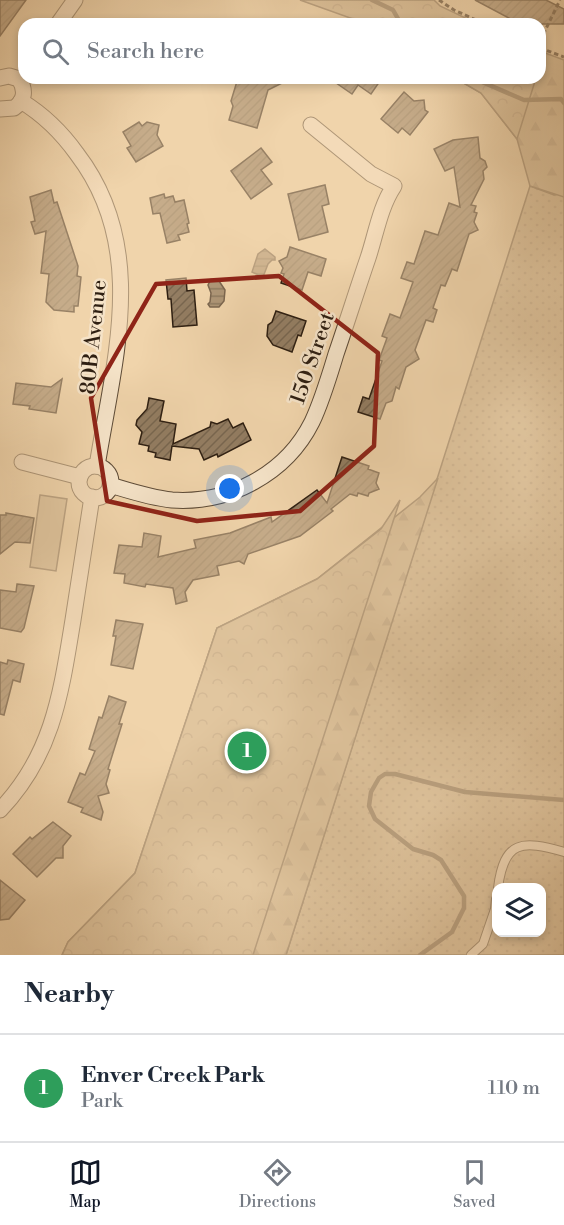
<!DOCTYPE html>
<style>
:root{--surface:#fff;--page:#f6f6f7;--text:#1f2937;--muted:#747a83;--line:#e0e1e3;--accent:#111827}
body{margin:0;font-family:"Libre Bodoni",serif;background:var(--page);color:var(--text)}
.controls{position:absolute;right:18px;bottom:18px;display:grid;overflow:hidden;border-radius:12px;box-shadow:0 3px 9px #0003}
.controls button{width:54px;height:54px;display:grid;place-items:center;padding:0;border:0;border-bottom:2px solid var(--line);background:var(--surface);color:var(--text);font:30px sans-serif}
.you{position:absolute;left:230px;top:489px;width:21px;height:21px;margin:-15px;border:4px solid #fff;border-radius:50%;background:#1a73e8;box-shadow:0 0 0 9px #1a73e833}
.badge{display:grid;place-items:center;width:39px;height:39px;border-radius:50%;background:var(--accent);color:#fff;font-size:20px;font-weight:700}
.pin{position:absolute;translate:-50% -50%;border:3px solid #fff;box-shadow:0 2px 6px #0006}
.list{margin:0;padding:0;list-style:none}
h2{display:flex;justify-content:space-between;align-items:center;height:78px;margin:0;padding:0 24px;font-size:26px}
h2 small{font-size:20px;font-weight:400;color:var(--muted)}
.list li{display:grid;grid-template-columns:39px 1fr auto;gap:18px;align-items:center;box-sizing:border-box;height:108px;padding:0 24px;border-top:2px solid var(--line)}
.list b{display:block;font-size:22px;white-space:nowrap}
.list p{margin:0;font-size:20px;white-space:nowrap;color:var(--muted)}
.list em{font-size:20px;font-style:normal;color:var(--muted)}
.icon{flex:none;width:33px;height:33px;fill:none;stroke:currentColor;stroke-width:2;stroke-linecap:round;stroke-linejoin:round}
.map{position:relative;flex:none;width:564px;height:955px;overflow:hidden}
.search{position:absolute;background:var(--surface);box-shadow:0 3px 9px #0003;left:18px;right:18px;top:18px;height:66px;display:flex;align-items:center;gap:15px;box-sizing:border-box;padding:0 21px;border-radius:18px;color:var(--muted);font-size:22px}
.sheet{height:186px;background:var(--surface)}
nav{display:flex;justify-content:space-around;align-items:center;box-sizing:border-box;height:84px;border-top:2px solid var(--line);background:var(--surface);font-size:16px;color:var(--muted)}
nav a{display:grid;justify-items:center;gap:3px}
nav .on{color:var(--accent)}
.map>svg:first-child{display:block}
.grass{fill:url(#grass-dots);stroke:#7e6a52;stroke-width:1.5;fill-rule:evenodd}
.forest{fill:url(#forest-firs);stroke:#7e6a52;stroke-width:1.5}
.park{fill:url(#park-crowns);stroke:#7e6a52;stroke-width:1.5}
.garden{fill:#cfb591;stroke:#7e6a52;stroke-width:1.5}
.water{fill:url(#water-rules);stroke:#7b664f;stroke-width:1.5}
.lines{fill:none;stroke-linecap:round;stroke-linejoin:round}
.stream{stroke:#7b664f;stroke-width:4.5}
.building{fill:url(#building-hatch);stroke:#2e1f12;stroke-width:1.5}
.service-casing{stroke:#5e4c38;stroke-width:10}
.minor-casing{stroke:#5e4c38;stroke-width:17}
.path{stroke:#2e1f12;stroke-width:3;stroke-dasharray:4.5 3;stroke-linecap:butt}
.service{stroke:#f5e3c8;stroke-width:8}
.minor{stroke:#f5e3c8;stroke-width:15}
.marked{fill:none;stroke:#8f2418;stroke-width:4.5;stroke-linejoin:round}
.labels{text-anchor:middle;stroke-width:5;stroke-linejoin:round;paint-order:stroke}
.street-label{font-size:21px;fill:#2e1f12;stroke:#f5e3c8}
</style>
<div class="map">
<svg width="564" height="955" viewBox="0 0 564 955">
<defs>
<pattern id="grass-dots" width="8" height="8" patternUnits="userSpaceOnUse" patternTransform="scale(1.5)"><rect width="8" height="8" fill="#cfb591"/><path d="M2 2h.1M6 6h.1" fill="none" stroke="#b29b7c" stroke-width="1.8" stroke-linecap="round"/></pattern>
<pattern id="forest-firs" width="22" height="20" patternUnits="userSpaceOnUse" patternTransform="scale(1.5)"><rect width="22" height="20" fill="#cfb591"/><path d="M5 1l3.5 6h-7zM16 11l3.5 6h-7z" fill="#b29b7c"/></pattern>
<pattern id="park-crowns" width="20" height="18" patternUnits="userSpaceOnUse" patternTransform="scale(1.5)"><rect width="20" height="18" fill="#cfb591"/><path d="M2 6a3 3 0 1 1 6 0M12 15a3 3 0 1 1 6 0" fill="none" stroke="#b29b7c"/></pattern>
<pattern id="water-rules" width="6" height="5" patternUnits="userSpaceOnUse" patternTransform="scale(1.5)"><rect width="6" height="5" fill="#ae9677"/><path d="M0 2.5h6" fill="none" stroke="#8e7a60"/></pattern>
<pattern id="building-hatch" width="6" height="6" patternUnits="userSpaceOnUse" patternTransform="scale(1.5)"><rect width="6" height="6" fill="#937d62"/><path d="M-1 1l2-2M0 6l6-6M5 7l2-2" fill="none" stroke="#78664f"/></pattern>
</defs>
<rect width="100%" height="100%" fill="#f0d4ab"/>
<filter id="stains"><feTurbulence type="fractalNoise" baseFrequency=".00333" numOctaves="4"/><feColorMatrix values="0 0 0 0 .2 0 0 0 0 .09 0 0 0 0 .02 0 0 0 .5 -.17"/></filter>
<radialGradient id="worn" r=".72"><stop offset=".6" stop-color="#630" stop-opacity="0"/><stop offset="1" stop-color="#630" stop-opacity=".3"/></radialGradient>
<path class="grass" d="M530 186 554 195 564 193V955H286ZM496 888H542V932H496Z"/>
<g class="forest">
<polygon points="540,51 564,60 564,197 530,186 517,139 481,93 455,78 540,78"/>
<polygon points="438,478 286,955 62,955 68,942 135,873 217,628 317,579 420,497"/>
</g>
<g class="park">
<polygon points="300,0 434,0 440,6 478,24 367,24"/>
<polygon points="455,78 536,78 517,139 481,93"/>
<polygon points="400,500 253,955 62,955 68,942 135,873 217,628 317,579 381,529"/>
</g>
<polygon class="garden" points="40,495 67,499 56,571 30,567"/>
<g class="water">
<polygon points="265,249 275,257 275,260 272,260 268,264 263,277 252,272 258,254"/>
<polygon points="211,279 219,281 225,290 224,301 219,307 210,307 208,304 210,302 211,293 208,285"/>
</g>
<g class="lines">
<g class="stream">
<polyline points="372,0 393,10 401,24"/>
<polyline points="473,78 524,100 561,99 564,103"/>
<polyline points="420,955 452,932 464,908 464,896 441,860 433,855 413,849 375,819 369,806 371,792 379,778 385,774 395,774 465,792 564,800"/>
</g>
</g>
<g class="building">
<polygon points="0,0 26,0 0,36"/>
<polygon points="475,0 546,0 564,9 564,24 520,24"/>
<polygon points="238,78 292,78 268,90 257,128 229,120 233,106 231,101"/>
<polygon points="329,78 382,78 371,94 358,85 352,94"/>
<polygon points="404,92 414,101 424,100 425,110 428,112 410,135 402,128 398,133 381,119"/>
<polygon points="139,122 142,126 147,122 159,125 157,135 163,146 136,162 127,148 131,146 123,132"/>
<polygon points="478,137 480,158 485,161 487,167 483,171 484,179 471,205 476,206 474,212 477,213 474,222 478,230 469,234 457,271 452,269 445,286 441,285 433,308 437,310 433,322 426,320 415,350 419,359 406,367 399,389 396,387 392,401 386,403 380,419 358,412 363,397 369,399 382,361 379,360 387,338 382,336 390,314 400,318 413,282 401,278 407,262 414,264 425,231 438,235 449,203 460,207 454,167 445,171 434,149 453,140"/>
<polygon points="261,148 272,162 261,170 272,184 251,199 231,171"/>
<polygon points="325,185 329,204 322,206 328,232 299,240 288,194"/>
<polygon points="51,190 54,203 57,202 78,266 77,276 81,277 78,306 74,306 74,312 54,310 46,302 49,274 41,273 46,231 35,234 31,222 35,221 30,197"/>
<polygon points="164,194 165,198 173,196 175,202 184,200 189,223 187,224 189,232 178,235 180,240 167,243 160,213 153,214 150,198"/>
<polygon points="290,247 326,259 321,276 308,272 302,290 281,283 284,274 281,273 283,268 279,261 287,257"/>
<polygon points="186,278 187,291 194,290 197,325 173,327 171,299 168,299 166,280"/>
<polygon points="276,311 306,321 301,336 298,335 292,352 273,345 267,336 268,325 272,322"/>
<polygon points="62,379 56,413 29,409 30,406 13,404 16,383 51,387"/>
<polygon points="149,398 164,401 160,421 176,424 173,444 210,427 211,422 217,424 228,419 233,428 243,423 251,440 218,457 217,454 204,460 199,449 172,446 170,460 155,457 156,453 148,451 149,446 139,444 142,432 136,425 137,420 147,409"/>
<polygon points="342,457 369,466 368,469 379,473 376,483 379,489 369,493 368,496 358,493 357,496 350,494 331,509 333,511 300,536 248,554 244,564 239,561 217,566 219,575 193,580 185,592 187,601 176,604 173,588 146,584 145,587 124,583 125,574 114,573 119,545 142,547 144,533 161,536 158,557 196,548 194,540 230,533 271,517 272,522 317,490 327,503"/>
<polygon points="6,513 34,518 30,543 15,542 0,554 0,515 6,515"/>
<polygon points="17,584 34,586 24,628 21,632 0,628 0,590 16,592"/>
<polygon points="116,620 143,624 133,669 111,665 116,636 113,636"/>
<polygon points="8,660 24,664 20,682 13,680 4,715 0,714 0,662 7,664"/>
<polygon points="109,696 126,702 119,724 122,724 108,769 110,770 106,784 109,793 98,796 103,812 101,820 81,812 83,808 68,802 80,773 85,775 95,751 89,749 99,717 102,718"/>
<polygon points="53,822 71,836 63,846 63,858 56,858 37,877 13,854 30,837 32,839"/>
<polygon points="0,880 25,900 9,919 0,920"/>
</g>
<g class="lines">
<g class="service-casing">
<g id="service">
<path d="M498 888C504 840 522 840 564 852"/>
<polyline points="471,955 483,944 495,909 496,899"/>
</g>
</g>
<g class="minor-casing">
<g id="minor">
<polyline points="58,24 75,0"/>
<path d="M0 78 9 76 19 79C26 90 25 101 14 108L0 109"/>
<path d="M21 101C44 115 62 133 77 154 149 248 114 360 97 466"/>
<polyline points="22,462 80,477"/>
<circle cx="95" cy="482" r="16"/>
<path d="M110 485C130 491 151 498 172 500 229 504 286 474 312 422 322 401 329 377 336 354 347 322 357 290 368 258 376 234 380 207 394 186L371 174 311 125"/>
<path d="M0 810C53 755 61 693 73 620 79 579 86 538 92 497"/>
</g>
</g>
<g class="path">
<polyline points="439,0 454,10 485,24"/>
<polyline points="540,41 560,0"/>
<polyline points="540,48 564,57"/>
</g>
<use href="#service" class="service"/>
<use href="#minor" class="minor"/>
</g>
<path d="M0 0H564V955H0ZM279 276 378 353 374 446 300 511 197 521 107 501 91 398 156 284Z" fill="#f0d4ab" fill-opacity=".55" fill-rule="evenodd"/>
<path class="marked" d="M279 276 378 353 374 446 300 511 197 521 107 501 91 398 156 284Z"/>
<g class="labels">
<g class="street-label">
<text transform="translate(93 337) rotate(-84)" y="7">80B Avenue</text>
<text transform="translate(312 358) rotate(-71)" y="7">150 Street</text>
</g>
</g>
<rect width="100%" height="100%" filter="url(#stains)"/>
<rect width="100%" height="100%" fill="url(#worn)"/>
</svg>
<div class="controls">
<button><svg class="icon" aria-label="layers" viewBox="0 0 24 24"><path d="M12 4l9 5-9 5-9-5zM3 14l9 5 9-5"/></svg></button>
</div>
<div class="you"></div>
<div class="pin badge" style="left:247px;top:751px;background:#2e9e5b">1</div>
<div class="search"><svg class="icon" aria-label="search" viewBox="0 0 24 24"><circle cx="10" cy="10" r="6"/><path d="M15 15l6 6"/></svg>Search here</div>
</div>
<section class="sheet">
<h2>Nearby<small></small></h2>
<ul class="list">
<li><span class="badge" style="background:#2e9e5b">1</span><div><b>Enver Creek Park</b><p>Park</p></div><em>110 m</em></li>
</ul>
</section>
<nav>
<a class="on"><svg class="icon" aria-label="map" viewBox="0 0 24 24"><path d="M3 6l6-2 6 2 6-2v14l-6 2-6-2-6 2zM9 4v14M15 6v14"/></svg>Map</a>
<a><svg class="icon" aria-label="directions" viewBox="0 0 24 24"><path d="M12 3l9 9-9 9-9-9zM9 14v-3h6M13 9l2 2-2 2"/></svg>Directions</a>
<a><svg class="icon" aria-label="saved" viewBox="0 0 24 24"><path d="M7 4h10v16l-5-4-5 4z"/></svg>Saved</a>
</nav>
